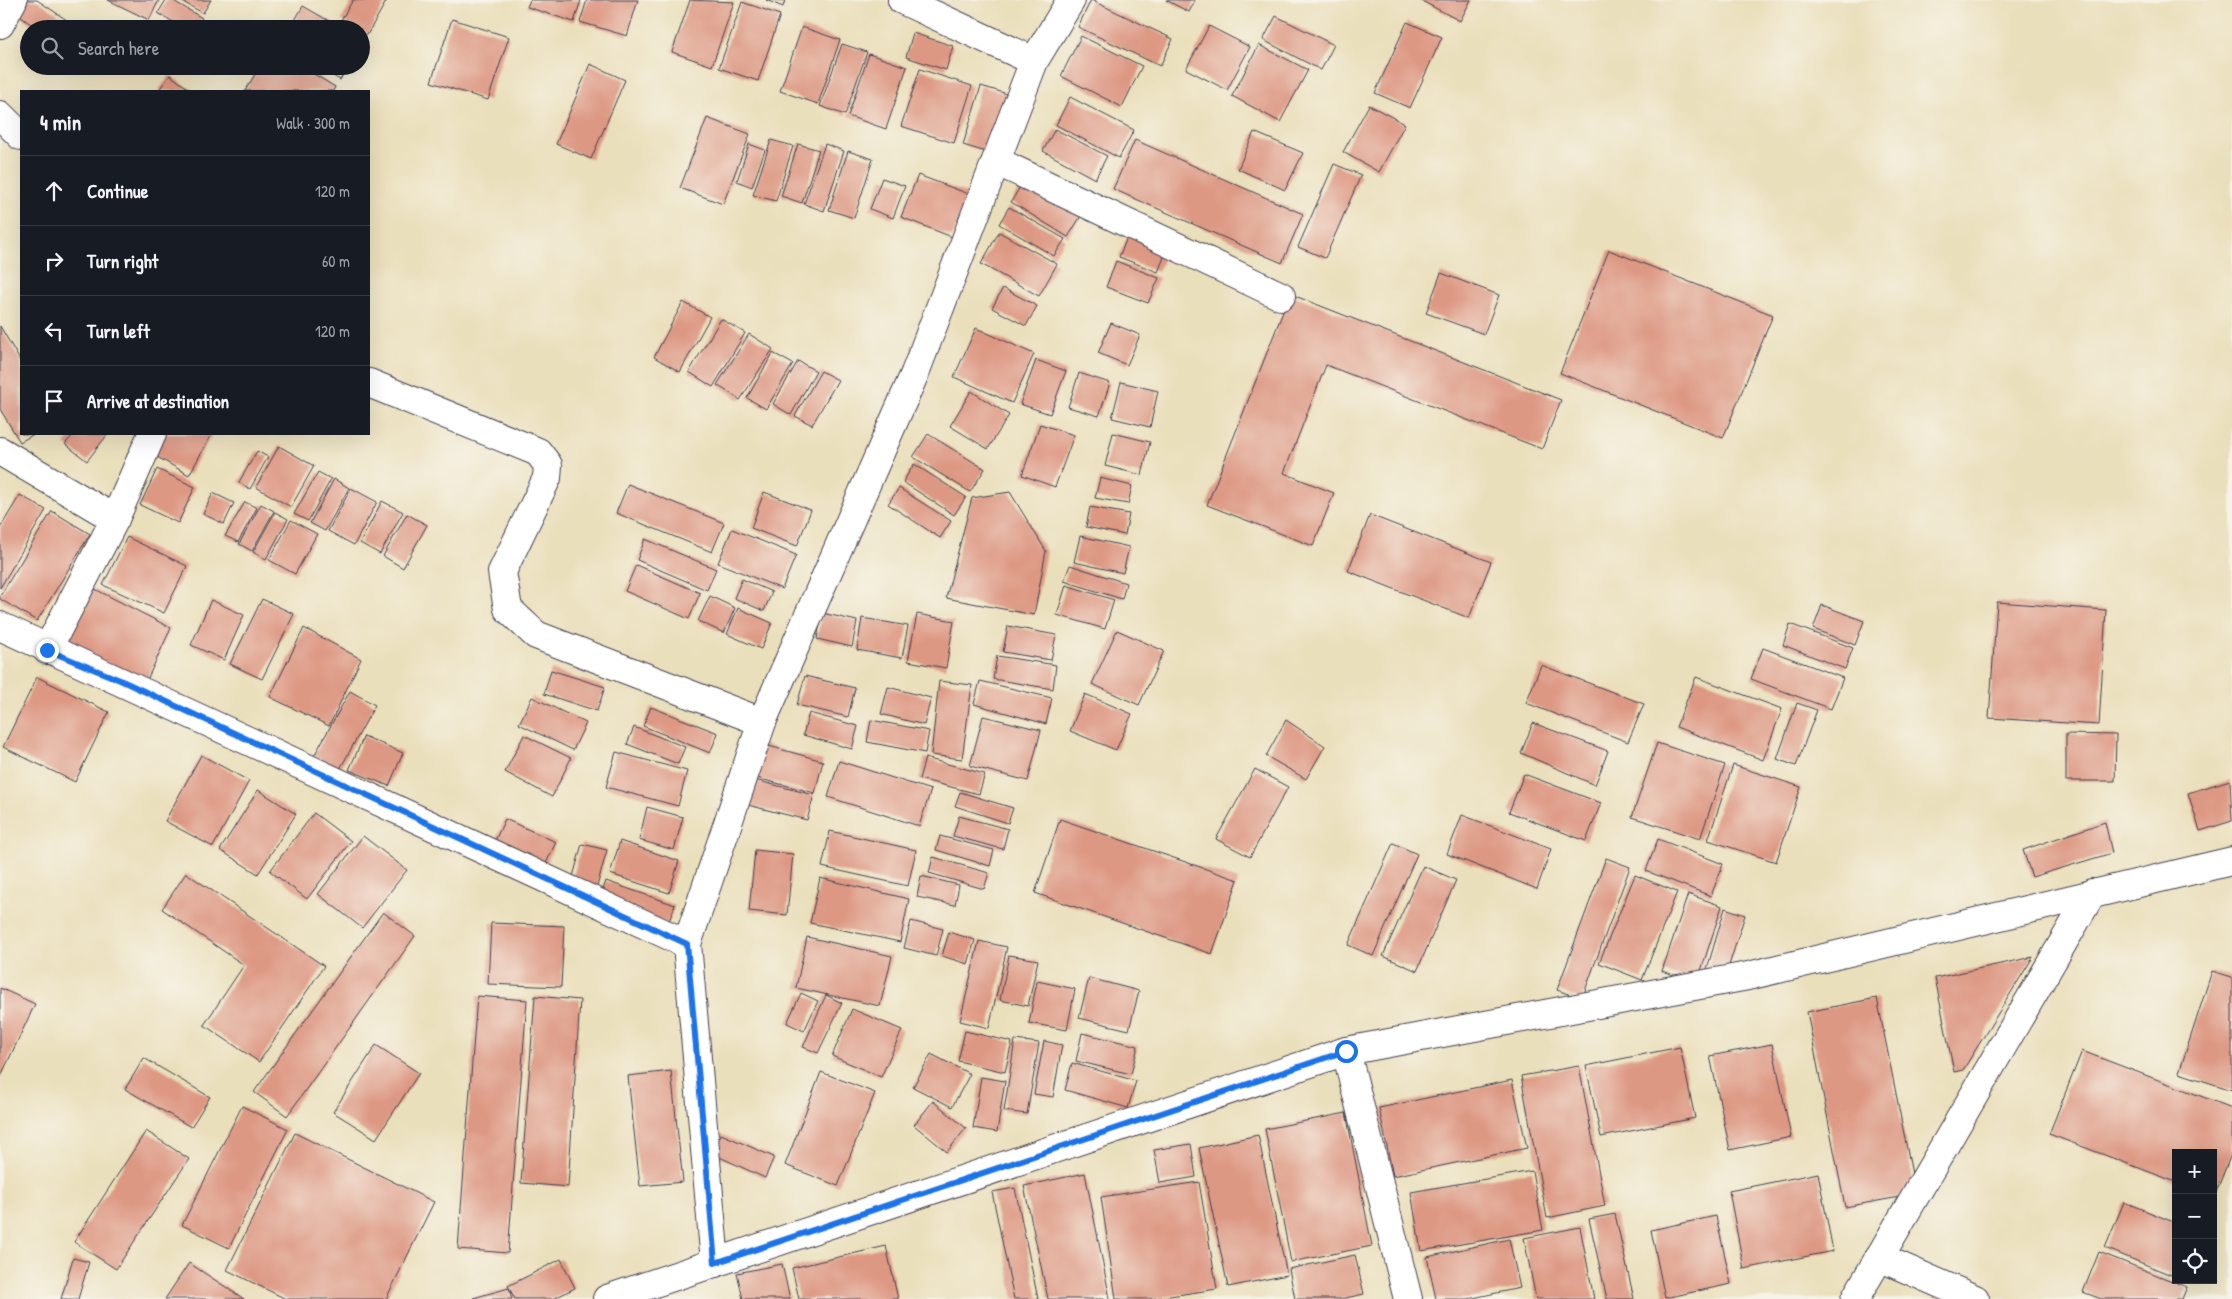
<!DOCTYPE html>
<meta charset="utf-8">
<style>
:root{--surface:#171b24;--page:#242831;--text:#f1f3f6;--muted:#9ea1a6;--line:#363941}
body{margin:0;font-family:"Patrick Hand",sans-serif;background:var(--page);color:var(--text)}
.controls{position:absolute;right:15px;bottom:15px;display:grid;overflow:hidden;border-radius:0px;box-shadow:0 5px 20px #0002}
.controls button{width:45px;height:45px;display:grid;place-items:center;padding:0;border:0;border-bottom:1px solid var(--line);background:var(--surface);color:var(--text);font:25px sans-serif}
.stop{position:absolute;width:15px;height:15px;margin:-11px;border:4px solid #1a73e8;border-radius:50%;background:#fff}
.stop.end{background:#1a73e8;border-color:#fff;box-shadow:0 1px 5px #0008}
.list{margin:0;padding:0;list-style:none}
h2{display:flex;justify-content:space-between;align-items:center;height:65px;margin:0;padding:0 20px;font-size:21px}
h2 small{font-size:16px;font-weight:400;color:var(--muted)}
.list li{display:grid;grid-template-columns:32px 1fr auto;gap:15px;align-items:center;box-sizing:border-box;height:70px;padding:0 20px;border-top:1px solid var(--line)}
.list b{display:block;font-size:19px;white-space:nowrap}
.list em{font-size:16px;font-style:normal;color:var(--muted)}
.icon{flex:none;width:28px;height:28px;fill:none;stroke:currentColor;stroke-width:2;stroke-linecap:round;stroke-linejoin:round}
.map{position:relative;flex:none;width:2232px;height:1299px;overflow:hidden}
.search{position:absolute;background:var(--surface);box-shadow:0 5px 20px #0002;left:20px;top:20px;width:350px;height:55px;display:flex;align-items:center;gap:12px;box-sizing:border-box;padding:0 18px;border-radius:28px;color:var(--muted);font-size:19px}
.panel{position:absolute;background:var(--surface);box-shadow:0 5px 20px #0002;left:20px;top:90px;width:350px;height:345px;border-radius:0px}
.map>svg:first-child{display:block}
.building{fill:#dd9883}
.lines{fill:none;stroke-linecap:round;stroke-linejoin:round}
.street-casing{stroke:#403e4e;stroke-width:30}
.street{stroke:#fff;stroke-width:28}
.route{stroke:#1a73e8;stroke-width:6}
</style>
<div class="map">
<svg width="2232" height="1299" viewBox="0 0 2232 1299">
<rect width="100%" height="100%" fill="#f7f3e8"/>
<filter id="ink" filterUnits="userSpaceOnUse"><feTurbulence type="fractalNoise" baseFrequency=".02" numOctaves="2"/><feDisplacementMap in="SourceGraphic" scale="10" xChannelSelector="R" yChannelSelector="G"/><feConvolveMatrix kernelMatrix="1 2 1 2 8 2 1 2 1" color-interpolation-filters="sRGB"/></filter>
<filter id="wash" filterUnits="userSpaceOnUse"><feTurbulence type="fractalNoise" baseFrequency=".0096" numOctaves="4" result="noise"/><feDisplacementMap in="SourceGraphic" scale="20" xChannelSelector="R" yChannelSelector="G"/><feGaussianBlur stdDeviation="1.12" result="paint"/><feColorMatrix in="noise" values="0 0 0 0 0 0 0 0 0 0 0 0 0 0 0 0 0 1.4 0 .05"/><feComposite in="paint" operator="in"/></filter>
<g filter="url(#wash)">
<rect width="100%" height="100%" fill="#eadfbb"/>
<g id="blocks">
<g class="building">
<polygon points="24,0 37,0 80,29 38,29 15,13"/>
<polygon points="108,0 159,0 149,20"/>
<polygon points="166,0 172,0 202,18 195,29 185,29 158,13"/>
<polygon points="179,0 211,0 203,13"/>
<polygon points="353,0 387,0 367,35 361,32 361,29 356,29 341,20"/>
<polygon points="530,0 581,0 574,22 527,7"/>
<polygon points="587,0 638,0 627,36 580,22"/>
<polygon points="690,0 734,2 712,66 672,52"/>
<polygon points="766,0 785,0 783,7"/>
<polygon points="1091,0 1173,39 1160,66 1078,27"/>
<polygon points="1166,0 1195,0 1189,12"/>
<polygon points="1420,0 1471,0 1460,21"/>
<polygon points="742,2 780,15 758,81 719,68"/>
<polygon points="303,6 343,29 290,29"/>
<polygon points="1276,16 1334,45 1321,70 1263,40"/>
<polygon points="452,19 509,37 488,100 431,82"/>
<polygon points="1407,22 1442,37 1410,108 1375,93"/>
<polygon points="1209,26 1250,47 1227,90 1186,69"/>
<polygon points="802,27 840,40 818,104 780,91"/>
<polygon points="913,33 953,46 946,70 906,57"/>
<polygon points="1081,36 1142,66 1122,107 1061,76"/>
<polygon points="842,44 867,52 845,115 820,106"/>
<polygon points="1259,45 1308,70 1280,122 1232,96"/>
<polygon points="869,54 907,67 886,129 848,116"/>
<polygon points="590,64 625,80 591,159 556,144"/>
<polygon points="260,66 301,66 335,87 333,91 245,91"/>
<polygon points="316,66 348,66 340,80"/>
<polygon points="920,69 972,86 954,143 901,126"/>
<polygon points="170,75 192,91 158,91"/>
<polygon points="981,86 1014,96 996,155 963,145"/>
<polygon points="1070,97 1134,130 1119,158 1056,125"/>
<polygon points="1369,105 1405,124 1379,172 1343,152"/>
<polygon points="707,118 750,134 723,204 680,188"/>
<polygon points="1055,129 1107,156 1095,179 1043,151"/>
<polygon points="1254,132 1303,153 1285,190 1238,169"/>
<polygon points="771,140 793,146 776,201 753,195"/>
<polygon points="1135,140 1303,214 1282,263 1113,189"/>
<polygon points="749,144 765,150 752,187 737,181"/>
<polygon points="798,144 819,150 802,203 781,196"/>
<polygon points="825,144 844,151 824,211 804,204"/>
<polygon points="848,151 873,159 854,218 829,210"/>
<polygon points="1334,164 1361,175 1325,258 1298,247"/>
<polygon points="918,175 969,194 952,237 901,217"/>
<polygon points="882,178 905,186 893,218 870,209"/>
<polygon points="1024,180 1081,216 1068,237 1011,202"/>
<polygon points="1009,207 1065,239 1054,256 999,224"/>
<polygon points="1130,230 1169,245 1158,272 1119,257"/>
<polygon points="999,232 1057,264 1039,296 981,264"/>
<polygon points="1609,250 1773,315 1723,438 1560,373"/>
<polygon points="1116,261 1159,278 1148,303 1106,287"/>
<polygon points="1441,273 1499,295 1484,334 1426,313"/>
<polygon points="1003,288 1037,306 1026,326 992,308"/>
<polygon points="1290,294 1561,400 1542,449 1326,365 1284,473 1334,493 1313,546 1207,505"/>
<polygon points="683,302 710,317 680,372 654,357"/>
<polygon points="721,319 745,333 713,387 689,372"/>
<polygon points="1111,323 1140,335 1127,365 1098,353"/>
<polygon points="0,326 21,362 21,434 34,434 20,442 0,409"/>
<polygon points="976,328 1034,354 1012,403 954,377"/>
<polygon points="749,334 773,349 740,400 717,385"/>
<polygon points="773,353 793,364 766,409 747,398"/>
<polygon points="1036,360 1066,371 1050,414 1020,404"/>
<polygon points="798,361 816,371 791,415 773,404"/>
<polygon points="821,371 838,380 812,425 795,416"/>
<polygon points="1079,373 1110,383 1099,416 1068,407"/>
<polygon points="1121,382 1158,391 1150,427 1112,418"/>
<polygon points="971,391 1009,415 988,449 950,426"/>
<polygon points="1040,424 1074,435 1055,487 1022,475"/>
<polygon points="1113,433 1150,442 1142,475 1105,466"/>
<polygon points="74,434 108,434 87,461 65,444"/>
<polygon points="164,434 212,434 189,475 152,454"/>
<polygon points="928,434 985,469 970,492 913,457"/>
<polygon points="279,446 314,466 291,507 256,487"/>
<polygon points="257,451 268,457 250,489 239,482"/>
<polygon points="914,464 966,497 954,515 903,482"/>
<polygon points="157,469 195,487 178,523 140,505"/>
<polygon points="318,472 331,479 308,521 294,514"/>
<polygon points="1100,478 1132,486 1128,504 1095,498"/>
<polygon points="334,479 349,488 325,531 310,523"/>
<polygon points="628,484 724,523 712,552 616,513"/>
<polygon points="351,488 377,502 354,545 328,531"/>
<polygon points="899,488 951,521 940,538 888,504"/>
<polygon points="764,492 811,510 797,546 751,528"/>
<polygon points="1010,492 1046,551 1034,615 946,598 972,498"/>
<polygon points="213,493 234,503 224,524 203,514"/>
<polygon points="20,495 46,510 0,588 0,528"/>
<polygon points="382,501 403,512 380,554 360,543"/>
<polygon points="245,502 257,508 238,542 225,536"/>
<polygon points="261,504 274,511 252,551 239,544"/>
<polygon points="1090,507 1129,514 1125,535 1086,527"/>
<polygon points="52,511 90,534 37,621 0,599 0,596"/>
<polygon points="275,512 288,519 266,559 253,552"/>
<polygon points="407,514 427,525 403,568 383,556"/>
<polygon points="1370,515 1491,562 1469,618 1348,571"/>
<polygon points="291,520 317,534 295,574 269,560"/>
<polygon points="732,529 796,555 782,589 718,563"/>
<polygon points="1080,536 1129,547 1123,573 1074,562"/>
<polygon points="127,537 187,566 164,613 103,585"/>
<polygon points="645,539 716,569 707,590 637,560"/>
<polygon points="636,565 700,593 689,619 625,591"/>
<polygon points="1070,565 1126,583 1122,599 1064,581"/>
<polygon points="742,579 772,592 764,611 734,598"/>
<polygon points="1066,585 1114,600 1105,629 1057,615"/>
<polygon points="89,586 171,628 146,682 63,642"/>
<polygon points="710,596 735,608 724,633 698,621"/>
<polygon points="262,599 294,614 262,679 230,664"/>
<polygon points="211,600 244,615 224,660 191,645"/>
<polygon points="1997,602 2106,610 2099,725 1989,718"/>
<polygon points="1822,605 1864,621 1855,645 1813,629"/>
<polygon points="738,608 772,623 761,649 727,634"/>
<polygon points="822,613 857,621 852,647 817,639"/>
<polygon points="917,614 954,621 946,668 908,661"/>
<polygon points="862,618 908,626 902,658 857,650"/>
<polygon points="1790,624 1853,648 1845,669 1783,645"/>
<polygon points="1008,626 1056,635 1051,660 1003,652"/>
<polygon points="304,628 361,659 329,726 270,697"/>
<polygon points="1117,630 1164,651 1139,705 1092,684"/>
<polygon points="1763,648 1843,678 1831,709 1751,679"/>
<polygon points="997,656 1056,665 1053,689 993,679"/>
<polygon points="1541,665 1644,704 1628,742 1526,703"/>
<polygon points="551,670 605,687 597,711 544,694"/>
<polygon points="805,676 855,688 848,717 797,705"/>
<polygon points="37,677 109,712 75,782 3,747"/>
<polygon points="1696,677 1782,709 1763,760 1676,727"/>
<polygon points="939,681 972,685 962,759 931,755"/>
<polygon points="980,681 1052,698 1046,724 974,704"/>
<polygon points="888,687 931,698 924,725 881,714"/>
<polygon points="350,691 375,705 340,769 314,756"/>
<polygon points="1085,694 1132,714 1116,750 1070,731"/>
<polygon points="532,697 586,723 573,750 519,724"/>
<polygon points="1797,703 1817,710 1796,766 1777,759"/>
<polygon points="651,707 718,733 710,753 643,726"/>
<polygon points="809,713 858,726 852,749 803,735"/>
<polygon points="983,716 1041,730 1028,781 970,766"/>
<polygon points="871,720 929,731 925,753 867,742"/>
<polygon points="1286,720 1325,746 1306,779 1266,756"/>
<polygon points="1533,723 1608,751 1595,785 1521,753"/>
<polygon points="634,727 685,747 678,764 627,744"/>
<polygon points="2066,734 2116,735 2115,781 2066,781"/>
<polygon points="524,735 571,758 552,797 505,772"/>
<polygon points="364,736 403,753 389,786 349,770"/>
<polygon points="758,743 823,761 815,793 749,776"/>
<polygon points="1657,743 1725,765 1700,839 1632,817"/>
<polygon points="616,752 687,771 678,806 606,787"/>
<polygon points="201,755 249,781 213,847 165,821"/>
<polygon points="925,758 985,774 979,794 919,779"/>
<polygon points="839,761 931,790 919,826 828,797"/>
<polygon points="1733,765 1801,787 1776,862 1708,840"/>
<polygon points="1255,769 1288,787 1250,857 1216,839"/>
<polygon points="1524,774 1601,803 1586,841 1509,812"/>
<polygon points="747,778 814,795 807,820 740,803"/>
<polygon points="2230,780 2232,821 2200,831 2188,793"/>
<polygon points="258,790 296,814 258,874 220,850"/>
<polygon points="960,792 1013,808 1008,823 955,806"/>
<polygon points="647,807 683,817 674,850 639,840"/>
<polygon points="314,813 351,841 307,899 270,871"/>
<polygon points="1462,815 1551,849 1537,889 1447,854"/>
<polygon points="959,816 1008,829 1003,849 953,836"/>
<polygon points="505,819 556,842 543,870 492,847"/>
<polygon points="1060,819 1238,880 1212,954 1035,893"/>
<polygon points="2105,822 2112,853 2032,877 2023,850"/>
<polygon points="830,831 916,850 908,886 822,867"/>
<polygon points="363,836 407,870 362,928 318,894"/>
<polygon points="940,836 994,850 990,866 936,850"/>
<polygon points="1658,839 1723,864 1711,896 1646,871"/>
<polygon points="620,841 679,861 669,893 610,874"/>
<polygon points="1393,843 1417,854 1373,956 1348,945"/>
<polygon points="582,844 607,850 596,890 571,884"/>
<polygon points="755,850 793,854 787,915 749,911"/>
<polygon points="933,857 989,873 984,889 929,873"/>
<polygon points="1606,858 1630,867 1582,999 1557,990"/>
<polygon points="1423,866 1456,880 1417,971 1383,956"/>
<polygon points="186,873 324,966 259,1062 204,1025 244,965 162,909"/>
<polygon points="1635,875 1677,892 1642,980 1599,963"/>
<polygon points="921,876 959,885 955,905 917,897"/>
<polygon points="820,878 909,899 900,942 810,923"/>
<polygon points="606,881 675,905 668,924 599,901"/>
<polygon points="1688,894 1722,906 1697,983 1662,971"/>
<polygon points="1725,908 1745,915 1726,975 1707,969"/>
<polygon points="383,912 415,936 287,1116 254,1092"/>
<polygon points="911,921 943,929 936,956 904,948"/>
<polygon points="491,923 564,926 561,987 488,984"/>
<polygon points="949,932 975,940 968,964 942,956"/>
<polygon points="807,937 892,956 880,1006 796,988"/>
<polygon points="979,941 1007,947 989,1028 960,1021"/>
<polygon points="1009,955 1038,960 1028,1006 1000,1000"/>
<polygon points="2033,957 1963,1070 1954,1072 1935,978"/>
<polygon points="2212,971 2232,977 2232,1090 2179,1073"/>
<polygon points="1089,978 1139,991 1129,1030 1079,1018"/>
<polygon points="1037,981 1075,989 1067,1030 1029,1023"/>
<polygon points="0,988 35,1004 0,1078"/>
<polygon points="801,993 818,1001 804,1031 787,1023"/>
<polygon points="826,995 842,1003 818,1053 803,1047"/>
<polygon points="477,996 527,1000 508,1253 458,1249"/>
<polygon points="535,996 580,1000 568,1187 521,1183"/>
<polygon points="1877,998 1916,1194 1845,1207 1807,1012"/>
<polygon points="852,1009 902,1030 881,1077 832,1056"/>
<polygon points="965,1031 1012,1042 1005,1072 958,1061"/>
<polygon points="1082,1033 1138,1046 1131,1074 1076,1061"/>
<polygon points="1015,1040 1039,1043 1027,1114 1004,1111"/>
<polygon points="1044,1041 1062,1045 1053,1097 1034,1094"/>
<polygon points="1772,1044 1791,1137 1730,1150 1710,1056"/>
<polygon points="376,1045 419,1073 376,1139 333,1112"/>
<polygon points="1680,1047 1695,1118 1601,1137 1586,1066"/>
<polygon points="2082,1051 2232,1108 2232,1152 2213,1200 2213,1153 2176,1153 2176,1182 2049,1134"/>
<polygon points="931,1054 970,1074 952,1107 913,1087"/>
<polygon points="144,1058 210,1097 191,1127 125,1089"/>
<polygon points="1072,1063 1136,1081 1128,1108 1065,1090"/>
<polygon points="1579,1066 1605,1206 1547,1218 1521,1076"/>
<polygon points="671,1071 683,1182 640,1186 628,1076"/>
<polygon points="821,1072 875,1093 838,1186 785,1165"/>
<polygon points="981,1077 1005,1081 997,1132 973,1128"/>
<polygon points="1512,1080 1527,1148 1393,1176 1379,1108"/>
<polygon points="933,1101 966,1128 947,1152 914,1125"/>
<polygon points="242,1106 288,1129 229,1248 182,1225"/>
<polygon points="1346,1113 1372,1246 1291,1262 1265,1129"/>
<polygon points="146,1131 189,1159 116,1269 74,1242"/>
<polygon points="295,1133 434,1202 386,1299 286,1299 227,1270"/>
<polygon points="721,1134 774,1157 765,1178 713,1154"/>
<polygon points="1258,1135 1287,1275 1228,1287 1199,1148"/>
<polygon points="1191,1144 1196,1177 1160,1183 1154,1150"/>
<polygon points="1532,1171 1543,1230 1421,1251 1411,1192"/>
<polygon points="1085,1173 1110,1299 1048,1299 1024,1186"/>
<polygon points="1818,1173 1833,1251 1744,1269 1729,1191"/>
<polygon points="1199,1182 1217,1289 1150,1299 1116,1299 1101,1197"/>
<polygon points="1015,1188 1038,1299 1014,1299 992,1192"/>
<polygon points="2124,1202 2176,1223 2176,1277 2105,1248"/>
<polygon points="1615,1214 1634,1299 1607,1299 1589,1219"/>
<polygon points="1716,1216 1731,1284 1665,1298 1651,1230"/>
<polygon points="1580,1227 1594,1299 1536,1299 1524,1238"/>
<polygon points="1509,1239 1520,1288 1468,1299 1436,1299 1427,1257"/>
<polygon points="886,1246 898,1299 799,1299 792,1268"/>
<polygon points="2099,1252 2187,1287 2182,1299 2101,1299 2083,1292"/>
<polygon points="1355,1255 1364,1294 1341,1299 1295,1299 1289,1269"/>
<polygon points="73,1258 89,1262 78,1299 61,1299"/>
<polygon points="561,1259 575,1288 553,1299 515,1299 508,1286"/>
<polygon points="189,1263 244,1299 165,1299"/>
<polygon points="782,1264 790,1299 743,1299 737,1273"/>
<polygon points="509,1288 512,1299 473,1299 473,1298"/>
</g>
</g>
</g>
<g filter="url(#ink)">
<use href="#blocks" fill-opacity="0" stroke="#403e4e" stroke-width="1"/>
<g class="lines">
<g class="street-casing">
<g id="street">
<polyline points="902,0 1034,61 1071,0"/>
<polyline points="0,24 13,0"/>
<polyline points="0,115 21,136"/>
<polyline points="996,161 1281,296"/>
<polyline points="369,383 538,452 548,465 547,478 502,572 508,609 536,635 762,722"/>
<polyline points="0,451 115,519"/>
<polyline points="0,626 687,944"/>
<polyline points="47,650 115,519 152,434"/>
<polyline points="1346,1051 1408,1299"/>
<polyline points="1879,1257 1975,1299"/>
<polyline points="715,1263 687,944 762,722 915,373 1034,61"/>
<polyline points="607,1299 1346,1051 1748,976 2232,861"/>
<polyline points="1855,1299 2092,893"/>
</g>
</g>
<use href="#street" class="street"/>
</g>
</g>
<g class="lines" filter="url(#ink)">
<polyline class="route" points="47,650 120,680 687,944 715,1263 1346,1051"/>
</g>
</svg>
<div class="controls">
<button>+</button>
<button>−</button>
<button><svg class="icon" aria-label="locate" viewBox="0 0 24 24"><circle cx="12" cy="12" r="6"/><path d="M12 2v4M12 18v4M2 12h4M18 12h4"/></svg></button>
</div>
<div class="stop" style="left:1346px;top:1051px"></div>
<div class="stop end" style="left:47px;top:650px"></div>
<div class="search"><svg class="icon" aria-label="search" viewBox="0 0 24 24"><circle cx="10" cy="10" r="6"/><path d="M15 15l6 6"/></svg>Search here</div>
<section class="panel">
<h2>4 min<small>Walk · 300 m</small></h2>
<ul class="list">
<li><svg class="icon" aria-label="ahead" viewBox="0 0 24 24"><path d="M12 20V5M6 11l6-6 6 6"/></svg><div><b>Continue</b></div><em>120 m</em></li>
<li><svg class="icon" aria-label="right" viewBox="0 0 24 24"><path d="M7 20v-9h11M14 6l5 5-5 5"/></svg><div><b>Turn right</b></div><em>60 m</em></li>
<li><svg class="icon" aria-label="left" viewBox="0 0 24 24"><path d="M17 20v-9H6M10 6l-5 5 5 5"/></svg><div><b>Turn left</b></div><em>120 m</em></li>
<li><svg class="icon" aria-label="arrive" viewBox="0 0 24 24"><path d="M6 21V4h12l-3 4 3 4H6"/></svg><div><b>Arrive at destination</b></div></li>
</ul>
</section>
</div>
